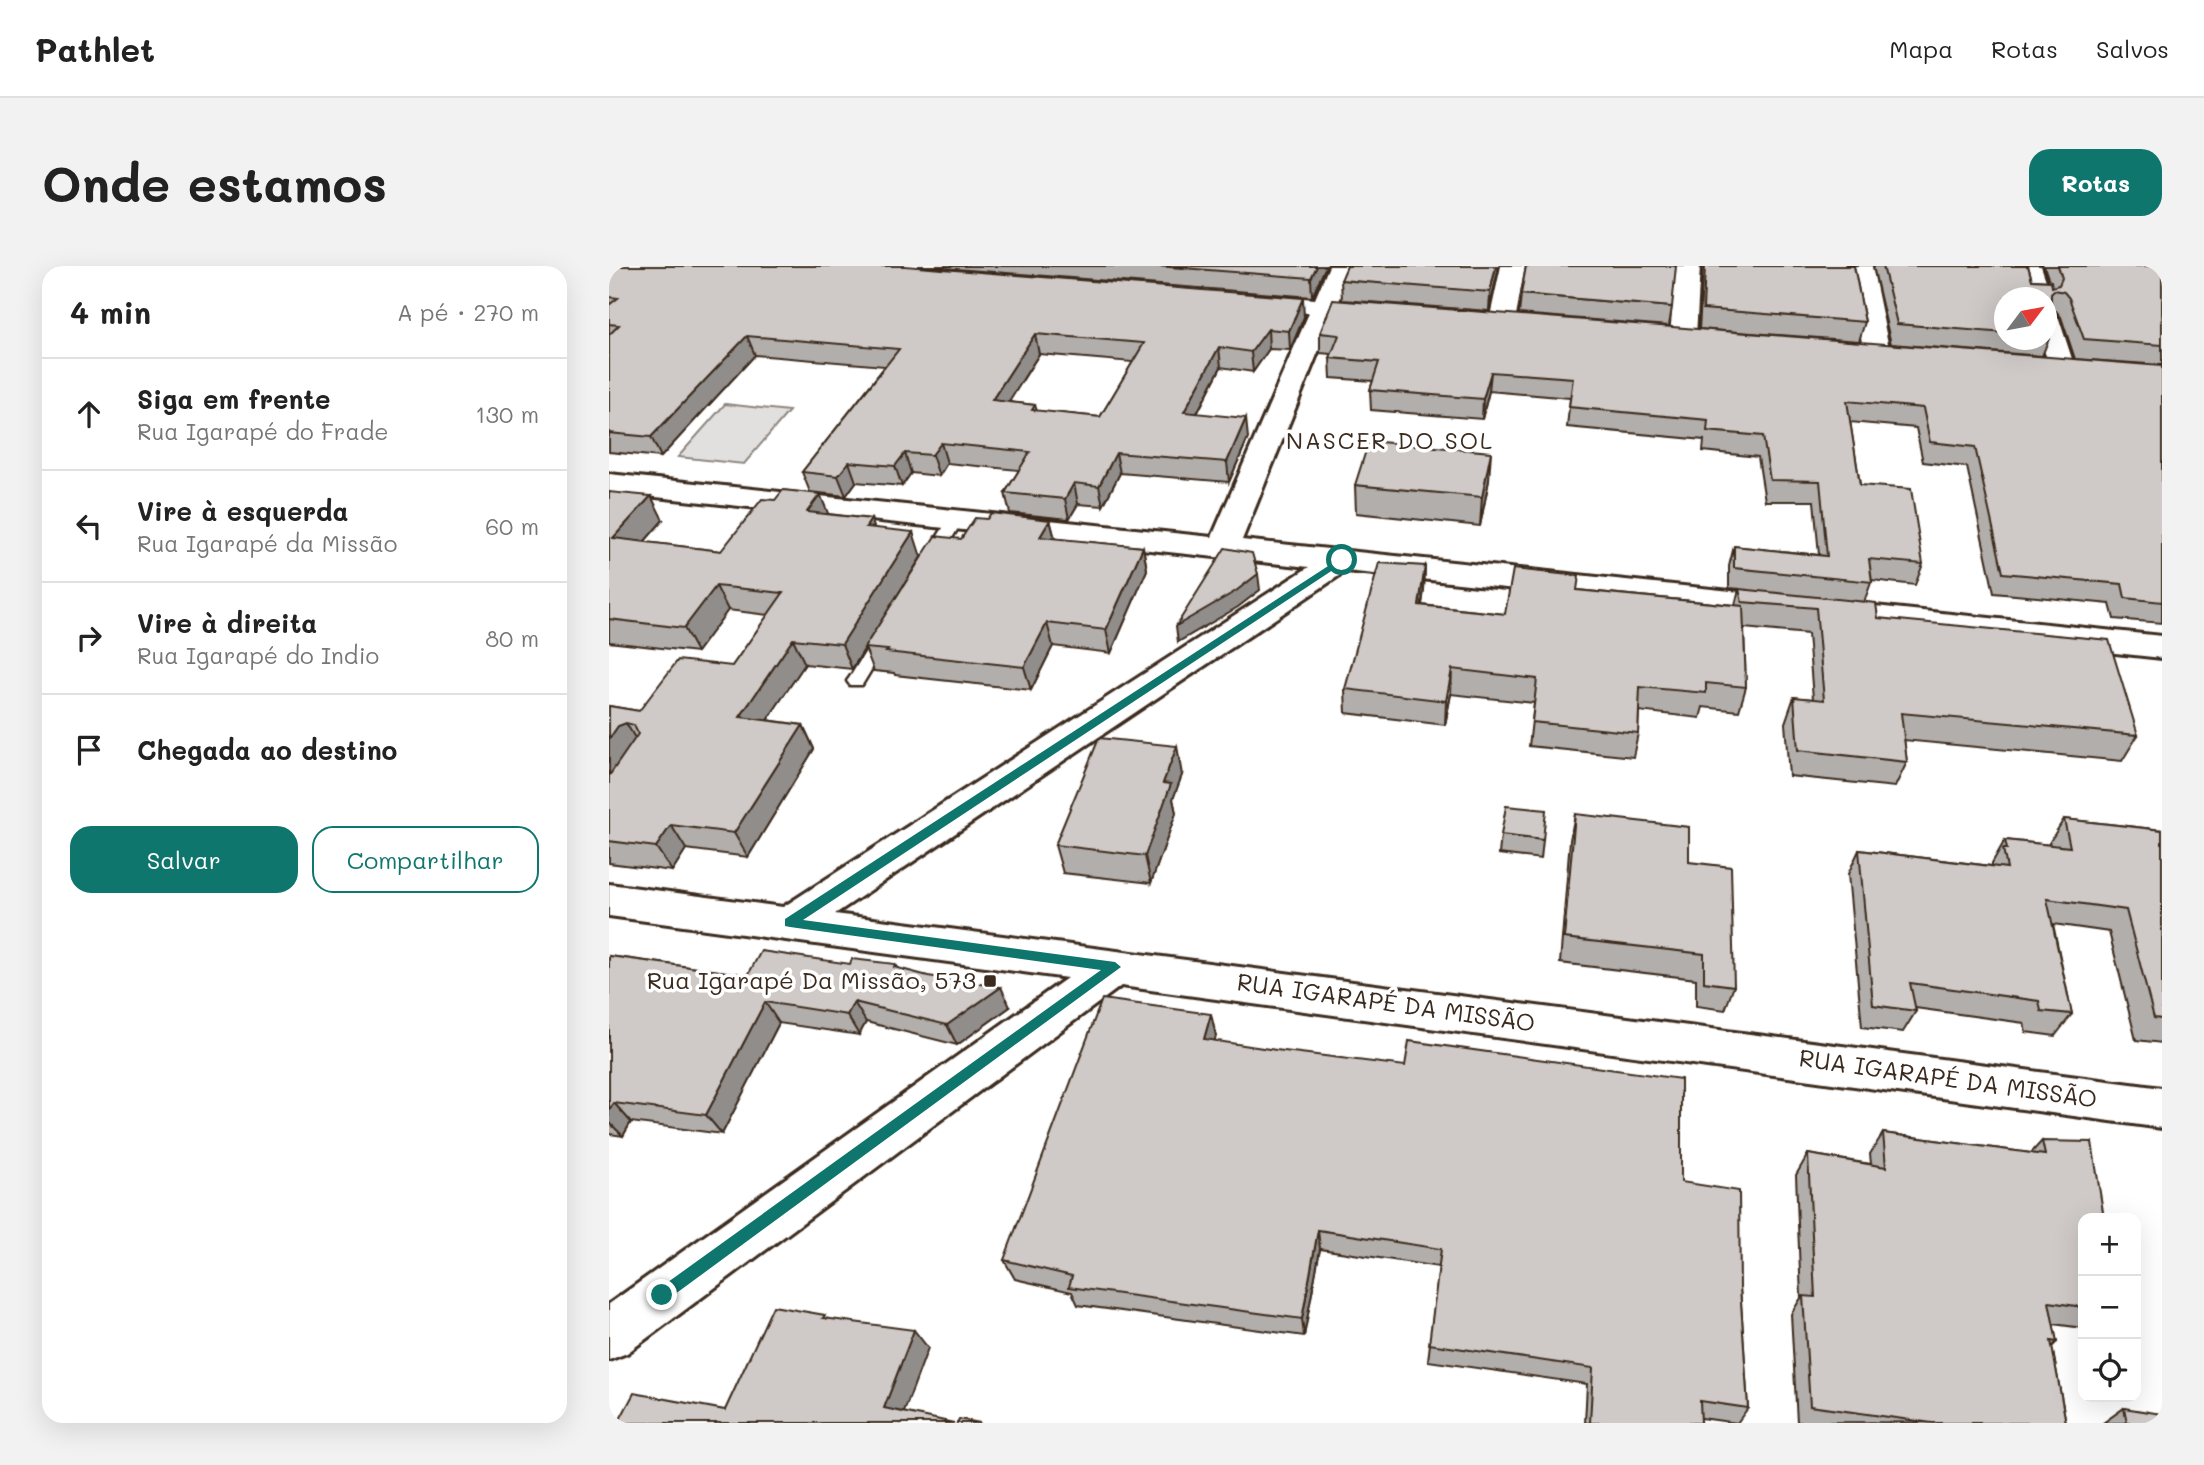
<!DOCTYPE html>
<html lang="pt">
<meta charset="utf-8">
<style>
:root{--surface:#fff;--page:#f2f2f2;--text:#222;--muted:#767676;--line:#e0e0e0;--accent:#0f766e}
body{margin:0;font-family:Mali,sans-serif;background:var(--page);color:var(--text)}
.controls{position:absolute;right:21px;bottom:21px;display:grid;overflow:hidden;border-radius:14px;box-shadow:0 7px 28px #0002}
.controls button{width:63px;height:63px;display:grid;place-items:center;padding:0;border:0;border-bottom:2px solid var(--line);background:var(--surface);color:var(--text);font:35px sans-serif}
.compass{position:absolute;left:1385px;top:21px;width:63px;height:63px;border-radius:50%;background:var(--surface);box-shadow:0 7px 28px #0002;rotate:58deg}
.stop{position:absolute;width:21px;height:21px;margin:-16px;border:5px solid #0f766e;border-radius:50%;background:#fff}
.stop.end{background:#0f766e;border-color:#fff;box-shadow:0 2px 7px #0008}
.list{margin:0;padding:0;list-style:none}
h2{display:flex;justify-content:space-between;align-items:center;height:91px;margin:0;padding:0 28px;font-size:30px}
h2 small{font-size:23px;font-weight:400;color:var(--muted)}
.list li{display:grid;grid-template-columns:46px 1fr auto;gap:21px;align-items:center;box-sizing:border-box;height:112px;padding:0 28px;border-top:2px solid var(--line)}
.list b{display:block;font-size:26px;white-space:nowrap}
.list p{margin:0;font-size:23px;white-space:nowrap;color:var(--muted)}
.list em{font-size:23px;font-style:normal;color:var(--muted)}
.actions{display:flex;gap:14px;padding:21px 28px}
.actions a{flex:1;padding:16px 0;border:2px solid var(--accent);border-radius:21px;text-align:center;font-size:24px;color:var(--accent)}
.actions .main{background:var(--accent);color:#fff}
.icon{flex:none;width:38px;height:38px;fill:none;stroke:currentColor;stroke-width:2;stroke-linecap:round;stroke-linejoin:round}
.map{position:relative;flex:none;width:1553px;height:1157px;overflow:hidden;border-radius:21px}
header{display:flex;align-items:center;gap:42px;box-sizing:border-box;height:98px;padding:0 35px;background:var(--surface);border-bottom:2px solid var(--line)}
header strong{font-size:33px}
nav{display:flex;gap:38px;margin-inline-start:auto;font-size:24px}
.intro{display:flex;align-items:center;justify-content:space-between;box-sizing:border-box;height:168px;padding:0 42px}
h1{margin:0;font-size:49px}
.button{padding:18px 32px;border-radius:21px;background:var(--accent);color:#fff;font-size:24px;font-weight:700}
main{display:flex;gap:42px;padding:0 42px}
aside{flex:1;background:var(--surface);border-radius:21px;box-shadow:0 7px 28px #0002}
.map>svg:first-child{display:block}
.green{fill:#e2e0de;stroke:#8e857e;stroke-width:2}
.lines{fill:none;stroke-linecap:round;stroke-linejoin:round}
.lane-casing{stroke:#3b2a1e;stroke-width:5}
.street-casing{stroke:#3b2a1e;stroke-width:6}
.lane{fill:#fff;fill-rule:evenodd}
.street{fill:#fff;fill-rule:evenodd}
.wall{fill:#b2aeab;stroke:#3b2a1e;stroke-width:2;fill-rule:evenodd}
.shaded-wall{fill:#918d8b;stroke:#3b2a1e;stroke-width:2}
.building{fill:#cfcac7;stroke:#3b2a1e;stroke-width:2;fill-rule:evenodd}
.route{fill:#0f766e}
.poi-dot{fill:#3b2a1e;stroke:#fff;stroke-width:2.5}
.labels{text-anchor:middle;stroke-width:7;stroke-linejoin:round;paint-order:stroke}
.far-quarter-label{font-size:23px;letter-spacing:2px;fill:#3b2a1e;stroke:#fff}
.poi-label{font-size:24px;fill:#3b2a1e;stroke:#fff;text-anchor:end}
.street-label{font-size:24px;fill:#3b2a1e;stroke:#fff}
</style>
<header>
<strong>Pathlet</strong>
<nav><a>Mapa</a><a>Rotas</a><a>Salvos</a></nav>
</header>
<div class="intro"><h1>Onde estamos</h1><a class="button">Rotas</a></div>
<main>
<aside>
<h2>4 min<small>A pé · 270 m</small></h2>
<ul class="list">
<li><svg class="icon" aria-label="ahead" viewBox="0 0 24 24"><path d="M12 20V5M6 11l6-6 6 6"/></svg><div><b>Siga em frente</b><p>Rua Igarapé do Frade</p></div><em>130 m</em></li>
<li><svg class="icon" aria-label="left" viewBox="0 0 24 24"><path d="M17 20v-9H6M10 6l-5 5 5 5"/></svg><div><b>Vire à esquerda</b><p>Rua Igarapé da Missão</p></div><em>60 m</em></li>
<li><svg class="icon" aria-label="right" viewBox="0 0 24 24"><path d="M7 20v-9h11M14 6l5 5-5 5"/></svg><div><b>Vire à direita</b><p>Rua Igarapé do Indio</p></div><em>80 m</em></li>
<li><svg class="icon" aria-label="arrive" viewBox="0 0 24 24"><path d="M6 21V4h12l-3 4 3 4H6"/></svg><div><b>Chegada ao destino</b></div></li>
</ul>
<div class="actions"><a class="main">Salvar</a><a>Compartilhar</a></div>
</aside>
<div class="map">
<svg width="1553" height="1157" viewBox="0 0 1553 1157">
<rect width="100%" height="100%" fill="#fff"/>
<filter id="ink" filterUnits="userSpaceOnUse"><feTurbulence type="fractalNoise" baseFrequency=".0143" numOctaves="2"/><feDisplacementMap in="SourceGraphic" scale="14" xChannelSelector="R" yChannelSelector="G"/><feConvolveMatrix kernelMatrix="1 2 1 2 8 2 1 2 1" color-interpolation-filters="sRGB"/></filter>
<g filter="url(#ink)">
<polygon class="green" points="116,138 180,145 135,198 69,191"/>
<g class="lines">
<g class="lane-casing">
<g id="lane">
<polygon points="346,249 354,254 329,295 323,297 317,295 315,292 341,251"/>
<polygon points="274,365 282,371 253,419 241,419 238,415 241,411 268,367"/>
</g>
</g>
<g class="street-casing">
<g id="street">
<polygon points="720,0 744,0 730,35 782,41 786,46 782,51 773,54 724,49 633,274 1553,370 1553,392 737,305 226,648 1553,822 1553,862 512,720 18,1087 0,1094 0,1038 458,712 0,650 0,618 174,641 700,301 0,226 0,208 603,271 700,47 642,42 633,40 630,35 633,30 642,28 706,33"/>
<polygon points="892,0 916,0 906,55 902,60 893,63 884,60 880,55"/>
<polygon points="1067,0 1091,0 1087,70 1083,75 1074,78 1065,75 1061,70"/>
<polygon points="1239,0 1263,0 1281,87 1277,93 1268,95 1259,93 1255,87"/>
<polygon points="1408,0 1432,0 1443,32 1440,37 1437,38 1437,32 1418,32"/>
<polygon points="1437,46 1446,48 1450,53 1466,102 1462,108 1453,110 1444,108 1431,74 1437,74"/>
</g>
</g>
<use href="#lane" class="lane"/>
<use href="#street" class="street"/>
</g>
<g class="wall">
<path d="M0 0 695 51 681 84 660 83 644 106 612 101 588 148 639 172 620 216 511 207 494 240 469 238 460 253 401 247 396 227 410 204 338 197 330 210 302 207 293 220 247 216 237 230 201 226 193 206 276 100 146 89 52 191 0 186ZM430 88 524 96 491 151 428 145 426 139 400 136Z"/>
<polygon points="309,0 717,0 703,31"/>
<polygon points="890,0 880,45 733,34 732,14"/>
<polygon points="1094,0 1245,0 1256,56 1250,75 1090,63"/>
<path d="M1264 0H1419L1423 14 1440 15 1435 0H1553V99L1466 93 1452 51 1447 45H1442V52L1438 61 1441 70 1433 90 1282 78ZM1396 32H1438V74H1396Z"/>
<polygon points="912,28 1063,41 1060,60 910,48"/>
<polygon points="711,67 1553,100 1553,357 1505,353 1501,338 1385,327 1358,201 1314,196 1307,162 1241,156 1251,219 1314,298 1306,319 1263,314 1255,336 1269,352 1529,469 1513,495 1295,474 1298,496 1286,521 1180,510 1176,457 1185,431 1204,433 1199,368 1135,362 1137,421 1130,445 1094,441 1091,452 1030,445 1029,467 1024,491 920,480 925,437 842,428 836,459 737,447 736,423 816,300 815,324 813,339 896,348 968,324 1126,339 1130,323 1120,322 1120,300 1125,280 1210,289 1205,235 1156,235 1149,191 1094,185 1095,174 958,161 961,132 880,125 873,153 762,144 761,124 764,115 722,112 721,92 723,88 711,87"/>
<polygon points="880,214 871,260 747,247 746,219"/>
<polygon points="0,226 54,254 35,276 112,285 220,248 262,253 265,262 312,291 352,273 378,253 441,254 446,273 534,281 538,304 502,387 444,380 422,424 286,409 285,407 265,405 256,382 243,403 196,398 158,454 194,459 205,483 139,591 77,583 63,605 0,597 0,440 30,445 123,400 159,349 119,344 88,386 0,376"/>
<polygon points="573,509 564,533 567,547 542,617 454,607 446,579"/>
<polygon points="966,548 1080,596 1125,720 1116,744 1087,740 1087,713 951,697 961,574"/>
<polygon points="1455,553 1553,564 1553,777 1527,774 1500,666 1444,658 1463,748 1446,770 1417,766 1415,757 1306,742 1307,745 1294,766 1253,761 1239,608 1250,584 1383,600 1383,597 1396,574 1441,579 1440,577"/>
<polygon points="892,569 934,574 932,593 890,588"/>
<polygon points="0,690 139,709 241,698 286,698 288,702 401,741 348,779 257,756 250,769 170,757 113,868 22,856 14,870 0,868"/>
<polygon points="607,770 605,775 1072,916 1131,1021 1139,1142 1128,1157 1092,1152 1092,1157 976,1157 978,1118 819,1095 830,1001 711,983 695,1070 469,1039 463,1026 406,1013 395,994"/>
<polygon points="1274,867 1422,887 1433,875 1474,952 1474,1062 1444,1058 1448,1076 1443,1081 1457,1157 1188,1156 1182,1048 1192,1032 1187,909 1199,888 1262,898 1261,888"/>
<polygon points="1515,1142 1553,1157 1494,1157"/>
</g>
<g class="shaded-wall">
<polygon points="708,0 717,0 703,31 702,12"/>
<polygon points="887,0 890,0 880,45 881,26"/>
<polygon points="694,32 695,51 681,84 680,65"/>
<polygon points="659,63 660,83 644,106 642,86"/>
<polygon points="426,68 430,88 388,154 383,134"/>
<polygon points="138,70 146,89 52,191 42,171"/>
<polygon points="610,81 612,101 578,166 575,146"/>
<polygon points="882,106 880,125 873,153 874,133"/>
<polygon points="637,152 639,172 620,216 618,196"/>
<polygon points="332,177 338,197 330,210 323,189"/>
<polygon points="882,186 880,214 871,260 873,231"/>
<polygon points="296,187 302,207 293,220 286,200"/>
<polygon points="507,187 511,207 494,240 490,220"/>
<polygon points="240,196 247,216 237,230 229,210"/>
<polygon points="465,217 469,238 460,253 456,233"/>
<polygon points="211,228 221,252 198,246"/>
<polygon points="42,230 54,254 17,297 4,272"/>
<polygon points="262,253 271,278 257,261"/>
<polygon points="441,254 447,277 431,271"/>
<polygon points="304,266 312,291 243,403 233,378"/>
<polygon points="534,281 538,304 502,387 497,364"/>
<polygon points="816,300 815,324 809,363 810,339"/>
<polygon points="649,308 651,324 629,341 569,376 567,360"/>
<polygon points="107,320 119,344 88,386 75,362"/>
<polygon points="438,357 444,380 422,424 415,401"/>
<polygon points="184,373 196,398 144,475 131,451"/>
<polygon points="843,403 842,428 836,459 837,435"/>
<polygon points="17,457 32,482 0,519 0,473 9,460"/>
<polygon points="194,459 205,483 139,591 125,567"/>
<polygon points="568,480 573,509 564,533 567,547 542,617 536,590 554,517"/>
<polygon points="62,559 77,583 63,605 47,581"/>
<polygon points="392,721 401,741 348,779 338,759"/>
<polygon points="156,736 170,757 113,868 97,849"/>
<polygon points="245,736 257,756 250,769 238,749"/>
<polygon points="602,748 607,770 599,795 595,773"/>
<polygon points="5,837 22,856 14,870 0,856 0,844"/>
<polygon points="709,964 711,983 695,1070 693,1053"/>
<polygon points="305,1064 319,1082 291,1157 275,1142"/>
</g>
<g class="building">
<path d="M0 0H296L694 32 680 65 659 63 642 86 610 81 575 146 637 152 618 196 507 187 490 220 465 217 456 233 396 227 421 186 332 177 323 189 296 187 286 200 240 196 229 210 193 206 290 83 138 70 42 171 0 167V69L10 59 0 58V39L9 32 0 31ZM426 68 535 77 491 151 423 144 426 139 383 134Z"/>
<polygon points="547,0 708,0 702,12"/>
<polygon points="738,0 887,0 881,26 732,14"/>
<polygon points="917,0 1067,0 1063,41 912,28"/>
<polygon points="1096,0 1245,0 1256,56 1094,43"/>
<polygon points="1274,0 1419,0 1423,14 1442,15 1443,21 1450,19 1453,12 1449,0 1553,0 1553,79 1475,73 1460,32 1455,26 1445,24 1442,27 1442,52 1438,55 1438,32 1396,32 1396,67 1288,58"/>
<polygon points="724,34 1553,100 1553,336 1516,332 1513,318 1394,307 1366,181 1321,176 1314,142 1238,135 1251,219 1302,223 1314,298 1260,293 1263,316 1125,302 1125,280 1218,290 1211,215 1161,214 1154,170 1098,165 1099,154 960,141 964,112 882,106 874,133 761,124 770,96 721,92 730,69 711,67"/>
<polygon points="1438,58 1441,70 1438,70"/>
<polygon points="760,175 882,186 873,231 746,219"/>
<polygon points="174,224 211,228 198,246 262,253 257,261 304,266 233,378 184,373 131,451 194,459 125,567 62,559 47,581 0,575 0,510 29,468 25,459 17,457 9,460 0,473 0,440 30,445 69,394 123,400 174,327 107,320 75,362 0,353 0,226 42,230 4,272 112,285 153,233 166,234"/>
<polygon points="382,247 441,254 431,271 534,281 497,364 438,357 415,401 277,386 279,384 255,382 326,270 352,273 366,252 378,253"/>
<polygon points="616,282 643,287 649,308 627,325 567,360"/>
<polygon points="770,297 816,300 810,339 896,348 904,303 970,310 968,324 1134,340 1137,421 1097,417 1097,427 1031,421 1029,467 923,456 928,413 843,403 837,435 736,423"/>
<polygon points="1130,323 1267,337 1269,352 1279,353 1500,374 1529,469 1292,447 1298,496 1189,484 1185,431 1215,434 1207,342 1133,336"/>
<polygon points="490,472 568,480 554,517 562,518 536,590 446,579"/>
<polygon points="897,540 937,544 934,574 892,569"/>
<polygon points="966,548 1080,561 1080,596 1122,601 1125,720 1095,716 1095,688 955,672"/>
<polygon points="1455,553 1553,564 1553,753 1545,752 1517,644 1438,633 1463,748 1432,745 1430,735 1301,717 1307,745 1264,739 1250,584 1398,602 1394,583 1398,583 1396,574 1461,581"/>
<polygon points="152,685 241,698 243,693 286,698 285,701 319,710 392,721 338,759 245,736 238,749 156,736 97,849 5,837 0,844 0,690 139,709"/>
<polygon points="493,733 602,748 595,773 667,784 796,800 800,775 1072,813 1072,916 1130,925 1131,1021 1139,1142 1091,1135 1092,1157 981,1157 984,1102 820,1078 832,983 709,964 693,1053 460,1021 463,1010 395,994"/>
<polygon points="1274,867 1436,889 1433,875 1483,876 1495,952 1474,952 1474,1041 1440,1036 1448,1076 1442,1075 1457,1157 1323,1157 1201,1140 1194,1030 1206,1031 1199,888 1277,901"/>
<polygon points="164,1040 216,1049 214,1052 305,1064 275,1142 345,1157 9,1157 25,1127 116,1144"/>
<polygon points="1515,1142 1553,1148 1553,1157 1518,1157"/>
<polygon points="350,1153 371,1157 348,1157"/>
</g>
</g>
<polygon class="route" points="733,291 736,292 736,296 194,654 506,696 512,701 58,1034 53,1036 48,1034 46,1029 48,1024 492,704 181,661 176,660 176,653"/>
<rect class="poi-dot" x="374" y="708" width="14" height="14" rx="3.5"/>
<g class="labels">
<g class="far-quarter-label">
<text x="781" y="183">NASCER DO SOL</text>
</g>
<g class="poi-label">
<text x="367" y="723">Rua Igarapé Da Missão, 573</text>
</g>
<g class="street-label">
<text transform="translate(777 737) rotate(8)" y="8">RUA IGARAPÉ DA MISSÃO</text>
<text transform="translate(1339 813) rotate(8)" y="8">RUA IGARAPÉ DA MISSÃO</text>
</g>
</g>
</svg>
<div class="controls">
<button>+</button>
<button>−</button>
<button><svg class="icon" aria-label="locate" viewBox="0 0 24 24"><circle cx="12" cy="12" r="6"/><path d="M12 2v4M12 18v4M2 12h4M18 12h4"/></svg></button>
</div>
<svg class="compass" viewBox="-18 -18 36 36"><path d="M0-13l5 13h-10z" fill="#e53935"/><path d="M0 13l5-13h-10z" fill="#767676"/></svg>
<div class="stop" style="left:733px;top:294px"></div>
<div class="stop end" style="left:53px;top:1029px"></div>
</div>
</main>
